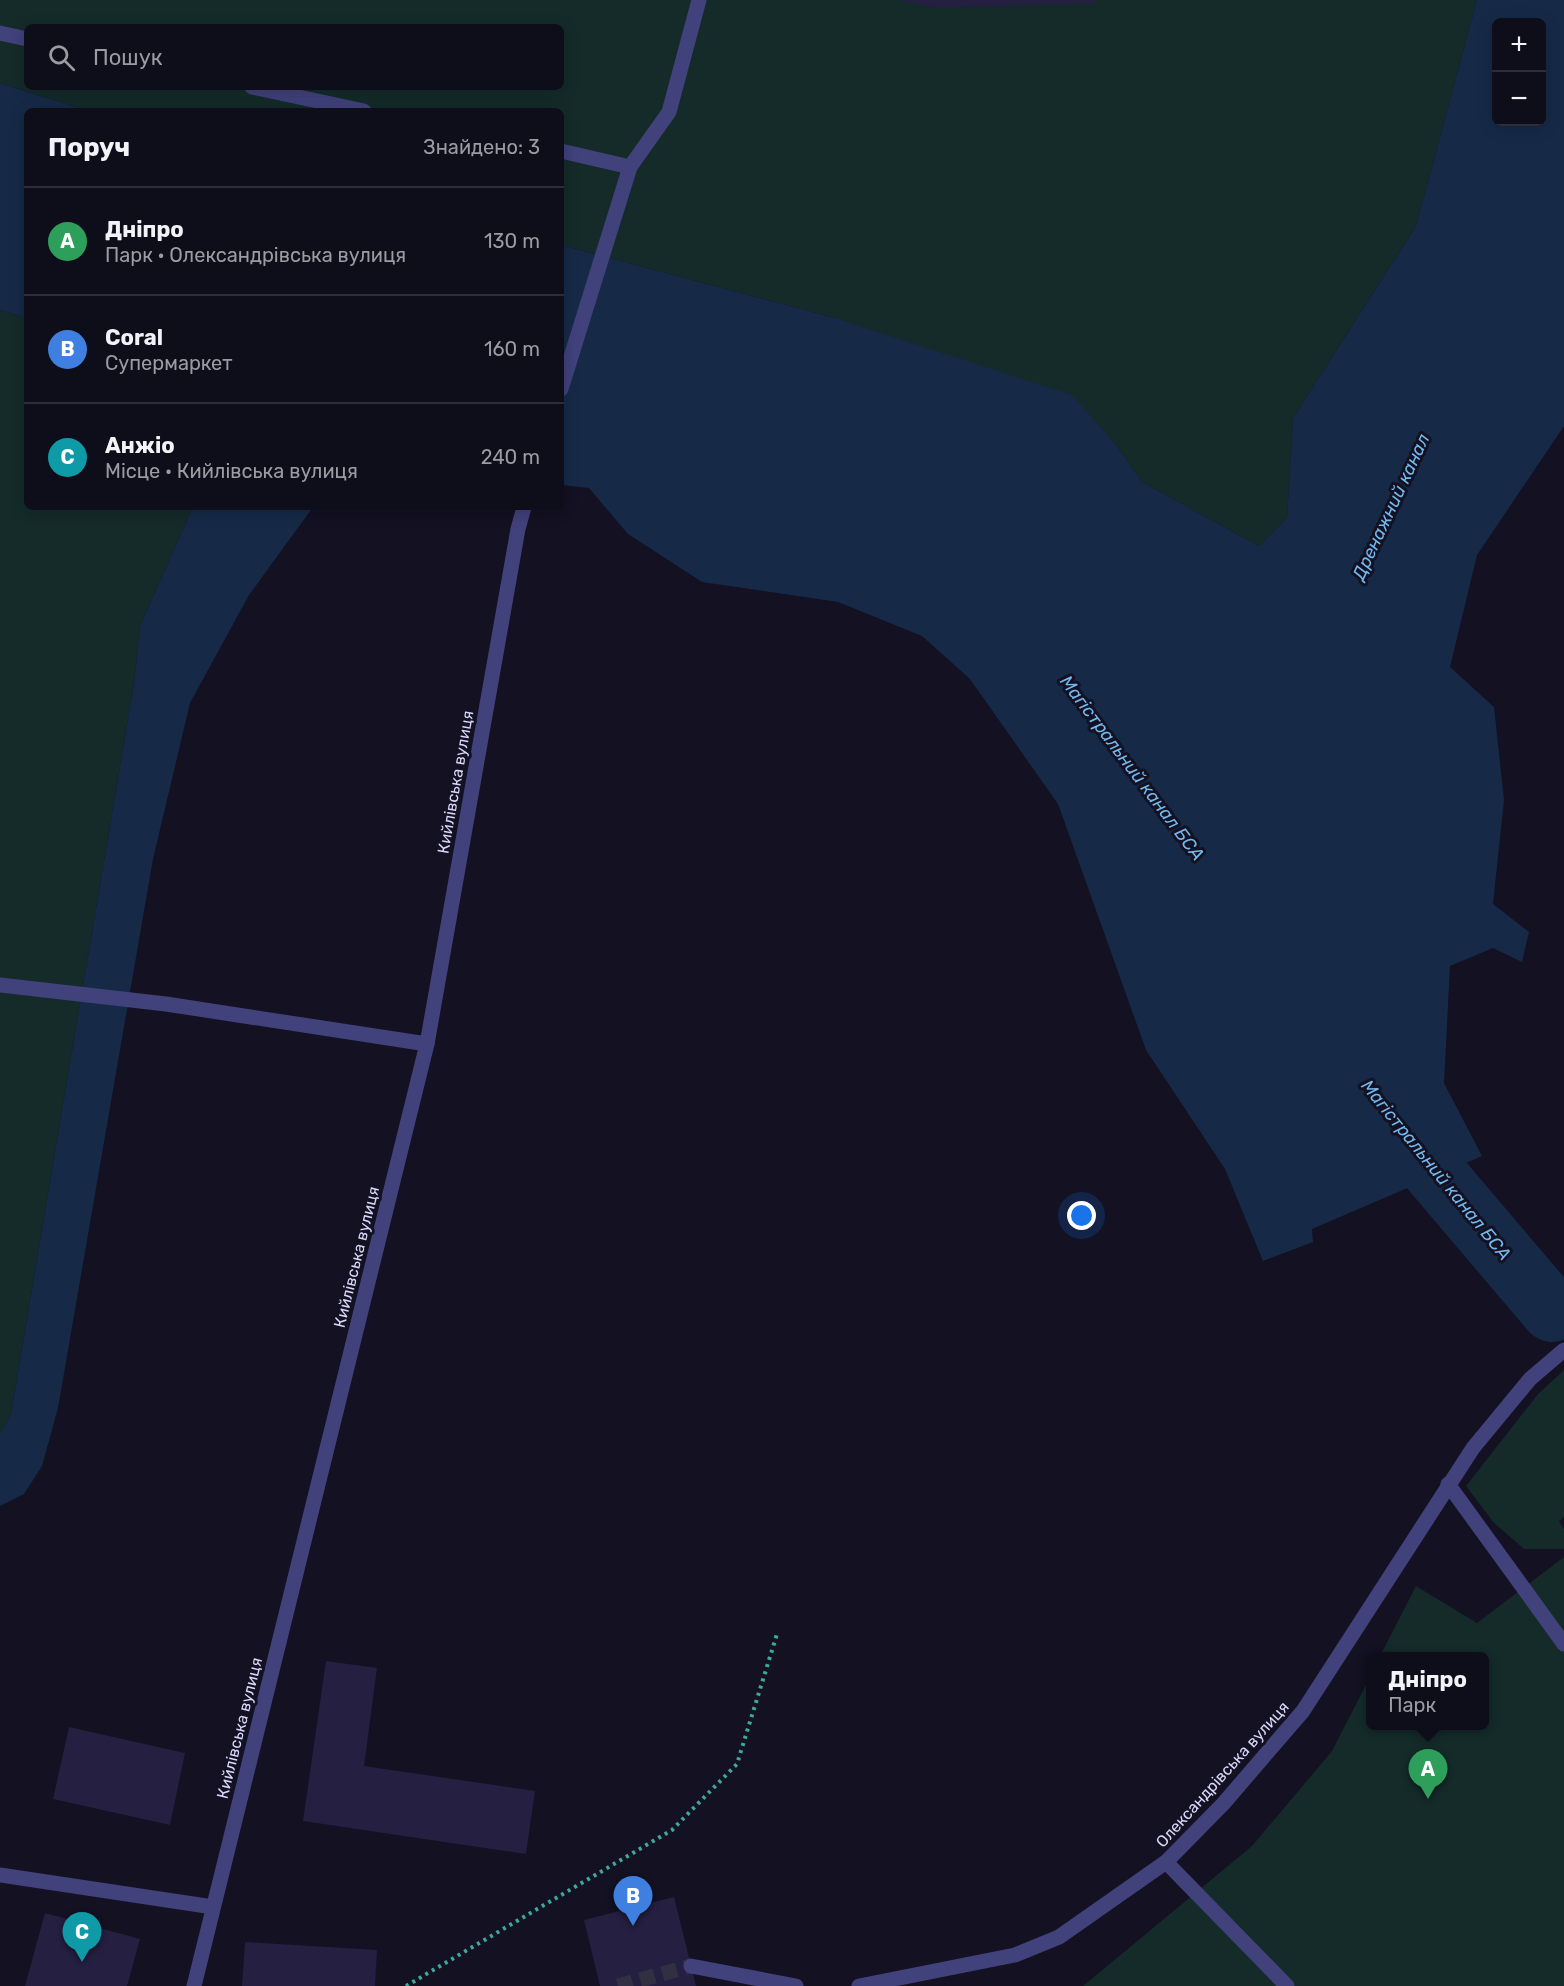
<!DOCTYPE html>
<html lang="uk">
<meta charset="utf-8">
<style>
:root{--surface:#0e0d1a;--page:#171623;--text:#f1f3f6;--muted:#9b9ca2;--line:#2e2d39;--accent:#0b8043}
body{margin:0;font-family:Rubik,sans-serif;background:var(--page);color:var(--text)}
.controls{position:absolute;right:18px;top:18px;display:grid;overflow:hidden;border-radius:9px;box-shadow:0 3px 15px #0003}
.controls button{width:54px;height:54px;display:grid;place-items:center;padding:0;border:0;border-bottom:2px solid var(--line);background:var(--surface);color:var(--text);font:30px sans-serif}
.you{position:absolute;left:1082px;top:1216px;width:21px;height:21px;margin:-15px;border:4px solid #fff;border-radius:50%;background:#1a73e8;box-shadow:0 0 0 9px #1a73e833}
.badge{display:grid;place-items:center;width:39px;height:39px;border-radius:50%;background:var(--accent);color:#fff;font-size:20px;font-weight:700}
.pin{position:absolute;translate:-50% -50px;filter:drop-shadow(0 2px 3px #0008)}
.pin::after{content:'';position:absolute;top:32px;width:21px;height:18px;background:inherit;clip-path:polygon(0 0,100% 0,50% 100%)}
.popup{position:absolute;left:1366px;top:1652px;width:123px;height:78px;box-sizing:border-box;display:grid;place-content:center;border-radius:9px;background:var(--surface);filter:drop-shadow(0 2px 4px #0005);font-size:20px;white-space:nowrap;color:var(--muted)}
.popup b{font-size:22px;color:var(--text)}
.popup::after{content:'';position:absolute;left:50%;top:100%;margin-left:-12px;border:12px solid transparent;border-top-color:var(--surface)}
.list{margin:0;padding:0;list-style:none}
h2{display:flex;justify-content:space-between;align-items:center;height:78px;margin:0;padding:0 24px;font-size:26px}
h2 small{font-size:20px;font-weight:400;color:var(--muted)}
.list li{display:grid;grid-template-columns:39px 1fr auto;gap:18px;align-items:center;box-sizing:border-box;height:108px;padding:0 24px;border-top:2px solid var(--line)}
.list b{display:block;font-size:22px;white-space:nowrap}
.list p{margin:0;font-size:20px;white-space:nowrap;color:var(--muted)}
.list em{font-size:20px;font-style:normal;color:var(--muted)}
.icon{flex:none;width:33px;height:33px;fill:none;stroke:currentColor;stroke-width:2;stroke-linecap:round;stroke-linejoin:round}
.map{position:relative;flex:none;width:1564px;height:1986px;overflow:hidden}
.search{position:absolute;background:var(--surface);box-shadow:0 3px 15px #0003;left:24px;top:24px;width:540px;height:66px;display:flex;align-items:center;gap:15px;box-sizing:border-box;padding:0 21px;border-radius:9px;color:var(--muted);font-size:22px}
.panel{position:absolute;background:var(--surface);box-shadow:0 3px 15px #0003;left:24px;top:108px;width:540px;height:402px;border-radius:9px}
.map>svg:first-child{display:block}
.green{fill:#142b2a;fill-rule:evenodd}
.water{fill:#162a47;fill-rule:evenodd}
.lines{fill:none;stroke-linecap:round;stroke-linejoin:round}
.river{stroke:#162a47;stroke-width:62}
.building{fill:#251f41}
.minor-tunnel{stroke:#312f42;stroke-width:15;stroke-dasharray:15 8;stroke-linecap:butt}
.path{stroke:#3da89d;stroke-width:4;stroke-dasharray:3 4.5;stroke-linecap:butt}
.minor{stroke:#41417c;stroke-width:15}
.labels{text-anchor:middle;stroke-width:6;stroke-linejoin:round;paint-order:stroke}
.street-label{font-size:16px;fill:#d9d7fa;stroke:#131122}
.water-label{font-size:18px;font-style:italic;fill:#71b9ee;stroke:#131122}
</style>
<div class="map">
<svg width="1564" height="1986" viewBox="0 0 1564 1986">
<rect width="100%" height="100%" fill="#131122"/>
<g class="green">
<path d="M0 0H1477L1416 226 1293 418 1287 518 1259 546 1142 482 1117 446 831 317 561 245V111H88L0 83ZM27 27H561V87H27Z"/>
<polygon points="0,310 27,318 27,507 193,507 140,626 134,683 11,1414 0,1433"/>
<polygon points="1564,1370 1564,1517 1559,1521 1564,1529 1564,1549 1524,1549 1494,1523 1466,1486 1538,1394"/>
<polygon points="1564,1557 1564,1986 1083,1986 1252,1846 1332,1751 1371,1675 1371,1726 1485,1726 1485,1656 1380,1656 1416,1586 1477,1623"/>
</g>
<g class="water">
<path d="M1477 0H1564V426L1477 555 1450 667 1494 707 1504 800 1493 904 1529 932 1522 962 1493 948 1450 966 1444 1083 1482 1156 1312 1229 1313 1242 1263 1261 1225 1169 1146 1050 1058 804 970 679 922 636 838 602 702 582 628 534 589 488 561 485V245L831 317 1072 395 1117 446 1142 482 1259 546 1287 518 1293 418 1416 226ZM1496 22H1542V122H1496Z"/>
<polygon points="0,83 88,111 27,111 27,318 0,310"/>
<polygon points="193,507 313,507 249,595 190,703 153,859 58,1408 42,1466 24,1494 0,1506 0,1433 11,1414 134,683 140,626"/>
</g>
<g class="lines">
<polyline class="river" points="1384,1109 1405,1138 1552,1311"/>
</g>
<g class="building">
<polygon points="898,0 1095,0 1095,3 937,8"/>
<polygon points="326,1661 377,1668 364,1766 535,1791 526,1854 303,1821"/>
<polygon points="69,1727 185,1753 170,1825 53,1799"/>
<polygon points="674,1897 696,1986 600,1986 584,1920"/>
<polygon points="45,1913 140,1939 127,1986 25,1986"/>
<polygon points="245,1942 377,1950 375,1986 242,1986"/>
</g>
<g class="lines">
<polyline class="minor-tunnel" points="618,1986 691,1966"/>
<polyline class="path" points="406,1986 672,1830 737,1764 777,1634"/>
<g class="minor">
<polyline points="0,33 27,39"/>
<polyline points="252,87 364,111"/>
<polyline points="561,151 630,167"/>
<polyline points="561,389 630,167 669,112 699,0"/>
<polyline points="0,985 166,1004 427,1044"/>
<polyline points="1448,1484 1564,1644"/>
<polyline points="1166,1862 1287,1986"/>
<polyline points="0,1875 213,1907"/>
<polyline points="691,1966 796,1986"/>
<polyline points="194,1986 427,1044 518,529 524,507"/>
<polyline points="859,1986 1015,1955 1059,1937 1166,1862 1223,1804 1303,1711 1473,1448 1530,1379 1564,1350"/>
</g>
</g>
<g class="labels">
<g class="street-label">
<text transform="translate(455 782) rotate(-80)" y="6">Кийлівська вулиця</text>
<text transform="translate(356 1257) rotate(-76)" y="6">Кийлівська вулиця</text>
<text transform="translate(239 1728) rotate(-76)" y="6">Кийлівська вулиця</text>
<text transform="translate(1222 1774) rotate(-48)" y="6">Олександрівська вулиця</text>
</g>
<g class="water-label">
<text transform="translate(1391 507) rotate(-65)" y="6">Дренажний канал</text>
<text transform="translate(1132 768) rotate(53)" y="6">Магістральний канал БСА</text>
<text transform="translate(1436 1170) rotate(51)" y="6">Магістральний канал БСА</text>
</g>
</g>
</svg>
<div class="controls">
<button>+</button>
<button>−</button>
</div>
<div class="you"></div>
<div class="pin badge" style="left:1428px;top:1799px;background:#2e9e5b">A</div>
<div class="popup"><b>Дніпро</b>Парк</div>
<div class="pin badge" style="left:633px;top:1926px;background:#3f7fe0">B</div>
<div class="pin badge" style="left:82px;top:1962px;background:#0f9aa8">C</div>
<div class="search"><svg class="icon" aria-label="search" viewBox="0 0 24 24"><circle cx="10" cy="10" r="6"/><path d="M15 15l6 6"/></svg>Пошук</div>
<section class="panel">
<h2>Поруч<small>Знайдено: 3</small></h2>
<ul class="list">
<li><span class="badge" style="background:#2e9e5b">A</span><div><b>Дніпро</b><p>Парк · Олександрівська вулиця</p></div><em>130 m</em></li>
<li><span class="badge" style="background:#3f7fe0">B</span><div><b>Coral</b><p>Супермаркет</p></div><em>160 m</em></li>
<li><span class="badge" style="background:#0f9aa8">C</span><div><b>Анжіо</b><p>Місце · Кийлівська вулиця</p></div><em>240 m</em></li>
</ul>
</section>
</div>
